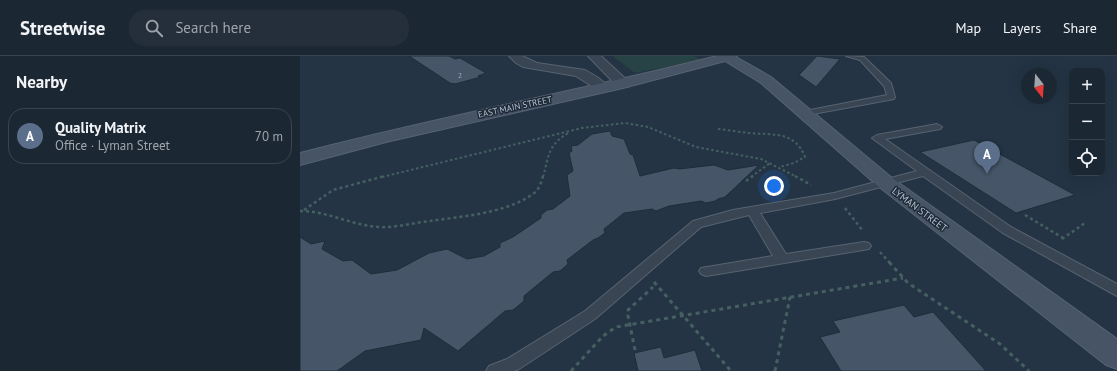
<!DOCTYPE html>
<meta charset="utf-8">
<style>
:root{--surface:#1b2733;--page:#242f3b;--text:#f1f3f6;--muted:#a0a5ac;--line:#39444e;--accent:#89beff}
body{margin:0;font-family:"PT Sans",sans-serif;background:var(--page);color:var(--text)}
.controls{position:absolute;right:12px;top:12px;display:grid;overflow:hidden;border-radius:8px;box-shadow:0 4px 16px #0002}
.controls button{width:36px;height:36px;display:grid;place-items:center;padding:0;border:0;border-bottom:1px solid var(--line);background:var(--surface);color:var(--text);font:20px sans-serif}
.compass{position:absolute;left:721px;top:12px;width:36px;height:36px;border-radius:50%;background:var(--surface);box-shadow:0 4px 16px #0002;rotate:163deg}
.you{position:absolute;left:474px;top:130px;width:14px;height:14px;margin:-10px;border:3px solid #fff;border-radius:50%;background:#1a73e8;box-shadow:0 0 0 6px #1a73e833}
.badge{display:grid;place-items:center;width:26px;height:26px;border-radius:50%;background:var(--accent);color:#fff;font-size:13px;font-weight:700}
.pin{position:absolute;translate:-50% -33px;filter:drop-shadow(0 1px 2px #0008)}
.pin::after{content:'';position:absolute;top:21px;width:14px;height:12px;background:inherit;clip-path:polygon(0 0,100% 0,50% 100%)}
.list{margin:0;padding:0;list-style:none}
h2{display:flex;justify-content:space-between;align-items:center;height:52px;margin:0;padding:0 16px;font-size:17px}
h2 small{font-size:13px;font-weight:400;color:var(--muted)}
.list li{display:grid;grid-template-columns:26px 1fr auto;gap:12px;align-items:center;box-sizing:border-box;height:56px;margin:0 8px 8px;padding:0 8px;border:1px solid var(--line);border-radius:16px}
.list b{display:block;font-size:15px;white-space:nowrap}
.list p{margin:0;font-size:13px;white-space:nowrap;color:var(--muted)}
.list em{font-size:13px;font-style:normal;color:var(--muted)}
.icon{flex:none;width:22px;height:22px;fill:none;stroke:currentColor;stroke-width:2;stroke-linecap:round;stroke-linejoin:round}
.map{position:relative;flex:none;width:817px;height:315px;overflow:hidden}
header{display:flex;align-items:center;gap:24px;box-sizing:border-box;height:56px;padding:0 20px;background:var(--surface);border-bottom:1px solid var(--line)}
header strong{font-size:19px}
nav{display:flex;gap:22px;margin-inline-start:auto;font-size:14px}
.search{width:280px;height:36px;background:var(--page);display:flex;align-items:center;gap:10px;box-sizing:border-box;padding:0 14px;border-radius:16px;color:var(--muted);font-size:15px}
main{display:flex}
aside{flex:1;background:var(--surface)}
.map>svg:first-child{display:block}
.green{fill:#274345}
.building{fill:#465668;stroke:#202c3a}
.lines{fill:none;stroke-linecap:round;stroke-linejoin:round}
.lane-casing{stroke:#576370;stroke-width:2}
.street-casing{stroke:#576370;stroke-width:2}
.secondary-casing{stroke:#576370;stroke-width:2}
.path-far2{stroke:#456061;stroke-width:2;stroke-dasharray:2.5 2.5;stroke-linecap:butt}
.path-far1{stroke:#456061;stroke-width:2.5;stroke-dasharray:3 3;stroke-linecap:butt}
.path{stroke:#456061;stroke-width:3;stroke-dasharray:4 4;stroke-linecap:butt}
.lane{fill:#394553;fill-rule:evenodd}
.street{fill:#394553;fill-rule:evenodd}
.secondary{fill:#475466;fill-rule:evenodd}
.labels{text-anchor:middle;stroke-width:3;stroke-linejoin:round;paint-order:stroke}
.number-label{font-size:8px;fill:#9aa6b4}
.far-street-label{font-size:9px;fill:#b6c0cd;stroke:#1e2a38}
.street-label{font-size:10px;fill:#b6c0cd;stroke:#1e2a38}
</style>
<header>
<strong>Streetwise</strong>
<div class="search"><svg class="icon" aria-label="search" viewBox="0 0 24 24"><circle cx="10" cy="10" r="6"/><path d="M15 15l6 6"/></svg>Search here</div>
<nav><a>Map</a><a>Layers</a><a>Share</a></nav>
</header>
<main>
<aside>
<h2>Nearby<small></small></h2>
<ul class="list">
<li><span class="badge" style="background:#5c6f8a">A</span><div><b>Quality Matrix</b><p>Office · Lyman Street</p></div><em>70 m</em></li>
</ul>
</aside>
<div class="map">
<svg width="817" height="315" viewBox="0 0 817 315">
<rect width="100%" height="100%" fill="#243444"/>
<polygon class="green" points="313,0 394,0 403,4 335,17"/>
<g class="building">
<polygon points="109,0 149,0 155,3 160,2 186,17 178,20 181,21 155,28 150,27"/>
<polygon points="517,0 540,3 516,31 499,19"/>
<polygon points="310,75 312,80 324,83 330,98 333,99 340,120 374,112 379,113 414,109 428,114 459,109 425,141 418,143 415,145 406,147 401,145 369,150 356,155 352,153 324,157 304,173 305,177 298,182 293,184 267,204 268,208 260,215 253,216 224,240 224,245 213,254 205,255 158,295 124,272 121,284 65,295 37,315 0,315 0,181 11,188 25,185 22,193 43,205 52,204 71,218 97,214 129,197 147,193 167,203 184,200 200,191 200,187 213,181 241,162 241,159 247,154 253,153 270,140 267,119 273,115 269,97 272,95 271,90 278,89 292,78"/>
<polygon points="674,84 775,139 716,157 620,96"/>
<polygon points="604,249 614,261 633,256 686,315 541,315 520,281 540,276 533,265"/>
<polygon points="361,291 364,302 395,294 402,315 338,315 334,297"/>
</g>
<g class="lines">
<g class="lane-casing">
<g id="lane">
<polygon points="546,0 564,1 591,27 595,41 594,43 502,60 501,58 505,55 587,39 584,30 560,4"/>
<polygon points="637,68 642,71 640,73 585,83 711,171 817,228 817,240 703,177 623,120 535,143 460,157 486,198 564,186 569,187 571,190 569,193 406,220 401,218 399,215 401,212 473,200 449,159 401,171 295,263 219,313 214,315 186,315 189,310 207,303 285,255 393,165 433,154 534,137 617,115 572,82 577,79"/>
</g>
</g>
<g class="street-casing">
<g id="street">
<polygon points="209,0 222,0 237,7 285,14 297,21 311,32 309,35 299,35 276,20 223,11 216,7"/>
<polygon points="288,0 301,0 328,25 330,28 328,31 318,31"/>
</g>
</g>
<g class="secondary-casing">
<path id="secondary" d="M417 0H437L436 1 471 21 592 122 817 283V313L806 309 578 130 461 27 425 5 323 32 86 86 0 109V97C138 61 278 35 417 0Z"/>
</g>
<g class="path-far2">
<path d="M418 73C428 74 439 76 449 77 473 79 495 75 505 101L494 107 480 111"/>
<polyline points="82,121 282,72 325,67 348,71 396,91 461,103 497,121"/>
<path d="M243 121C249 99 248 88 270 76"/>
<polyline points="451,121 470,107"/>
</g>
<g class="path-far1">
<polyline points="495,120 511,129"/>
<polyline points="446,125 453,120"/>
<polyline points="545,152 563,175"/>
<polyline points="4,154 33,134 85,120"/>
<path d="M0 155C27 155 51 169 78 171 95 172 112 167 130 165 163 160 204 158 233 138 239 134 241 127 243 120"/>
<polyline points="725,159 763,182"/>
<polyline points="762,183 785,167"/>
<polyline points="580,196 590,207"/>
</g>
<g class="path">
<polyline points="589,206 608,227 700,288 729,315"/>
<polyline points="354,226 431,315"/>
<polyline points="335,294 327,255 353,231"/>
<polyline points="271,315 303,280 316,271 603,222"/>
<polyline points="475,315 490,241"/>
</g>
<use href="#lane" class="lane"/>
<use href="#street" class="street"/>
<use href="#secondary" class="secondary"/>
</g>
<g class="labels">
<g class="number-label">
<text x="160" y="22">2</text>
</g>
<g class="far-street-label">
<text transform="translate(215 51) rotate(-12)" y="3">EAST MAIN STREET</text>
</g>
<g class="street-label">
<text transform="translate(620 153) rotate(37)" y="4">LYMAN STREET</text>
</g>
</g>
</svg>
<div class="controls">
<button>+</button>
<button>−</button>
<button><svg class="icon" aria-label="locate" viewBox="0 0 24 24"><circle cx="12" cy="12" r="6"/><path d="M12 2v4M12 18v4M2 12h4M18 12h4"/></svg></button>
</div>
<svg class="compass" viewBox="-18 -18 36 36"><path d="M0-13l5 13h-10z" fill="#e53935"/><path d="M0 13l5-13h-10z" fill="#a0a5ac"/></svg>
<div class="you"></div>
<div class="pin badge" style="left:687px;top:118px;background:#5c6f8a">A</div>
</div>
</main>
